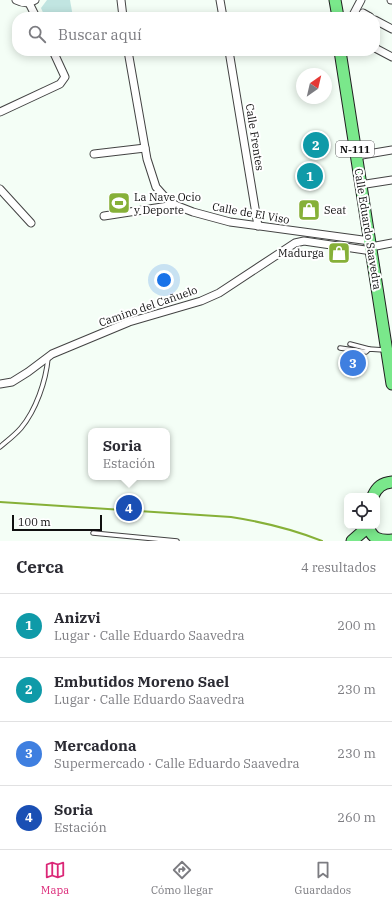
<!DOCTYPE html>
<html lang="es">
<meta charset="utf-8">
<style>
:root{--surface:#fff;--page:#f7f7f7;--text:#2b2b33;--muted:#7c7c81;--line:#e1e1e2;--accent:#db2777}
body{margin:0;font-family:"IBM Plex Serif",serif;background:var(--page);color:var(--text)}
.controls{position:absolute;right:12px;bottom:12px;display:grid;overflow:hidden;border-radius:8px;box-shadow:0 2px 10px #0003}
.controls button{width:36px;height:36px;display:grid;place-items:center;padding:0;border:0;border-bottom:1px solid var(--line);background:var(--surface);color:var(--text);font:20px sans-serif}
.compass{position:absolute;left:296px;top:68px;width:36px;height:36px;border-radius:50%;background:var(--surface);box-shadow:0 2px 10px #0003;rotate:34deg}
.scale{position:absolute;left:12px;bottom:10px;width:90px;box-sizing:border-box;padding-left:4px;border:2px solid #101010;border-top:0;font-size:11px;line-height:14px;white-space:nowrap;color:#101010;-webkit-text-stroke:3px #fff;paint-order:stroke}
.you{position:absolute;left:164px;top:280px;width:14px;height:14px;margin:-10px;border:3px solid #fff;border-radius:50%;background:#1a73e8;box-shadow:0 0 0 6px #1a73e833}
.badge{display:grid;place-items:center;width:26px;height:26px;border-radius:50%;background:var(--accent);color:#fff;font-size:13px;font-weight:700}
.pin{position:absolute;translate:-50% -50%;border:2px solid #fff;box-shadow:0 1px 4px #0006}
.popup{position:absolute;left:88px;top:428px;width:82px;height:52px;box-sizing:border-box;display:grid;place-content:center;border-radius:8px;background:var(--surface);filter:drop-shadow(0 1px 3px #0005);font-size:13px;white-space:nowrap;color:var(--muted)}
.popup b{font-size:15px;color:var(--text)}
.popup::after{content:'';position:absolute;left:50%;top:100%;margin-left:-8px;border:8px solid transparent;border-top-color:var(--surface)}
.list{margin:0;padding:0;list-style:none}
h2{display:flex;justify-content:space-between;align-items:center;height:52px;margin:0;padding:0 16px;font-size:17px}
h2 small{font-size:13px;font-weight:400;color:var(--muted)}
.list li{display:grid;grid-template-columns:26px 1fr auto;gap:12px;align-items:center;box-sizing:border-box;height:64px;padding:0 16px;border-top:1px solid var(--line)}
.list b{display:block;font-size:15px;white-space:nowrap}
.list p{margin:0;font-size:13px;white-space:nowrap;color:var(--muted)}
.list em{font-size:13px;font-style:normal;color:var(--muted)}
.icon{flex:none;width:22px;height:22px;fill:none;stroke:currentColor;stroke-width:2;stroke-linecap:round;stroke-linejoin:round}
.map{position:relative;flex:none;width:392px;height:541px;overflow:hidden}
.search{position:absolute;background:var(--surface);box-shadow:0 2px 10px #0003;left:12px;right:12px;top:12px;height:44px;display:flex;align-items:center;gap:10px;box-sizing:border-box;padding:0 14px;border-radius:16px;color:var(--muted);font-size:15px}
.sheet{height:308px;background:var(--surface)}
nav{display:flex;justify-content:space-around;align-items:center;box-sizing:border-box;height:56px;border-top:1px solid var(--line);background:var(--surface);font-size:11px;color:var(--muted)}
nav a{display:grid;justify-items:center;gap:2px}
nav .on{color:var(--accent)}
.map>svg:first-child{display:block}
.green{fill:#c1e5e1}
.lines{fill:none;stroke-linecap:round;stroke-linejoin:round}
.lane-casing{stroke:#434343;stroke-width:5.5}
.street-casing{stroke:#434343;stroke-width:9}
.primary-casing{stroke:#212121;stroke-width:13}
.lane{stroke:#fff;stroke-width:3.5}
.street{stroke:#fff;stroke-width:7}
.primary{stroke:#7ae88b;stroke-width:11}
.rail{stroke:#86b038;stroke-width:2}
.labels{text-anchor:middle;stroke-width:4;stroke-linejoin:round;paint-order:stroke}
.shield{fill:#fff;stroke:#585858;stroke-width:1}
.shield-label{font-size:10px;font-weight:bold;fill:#101010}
.street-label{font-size:11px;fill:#101010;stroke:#fff}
.poi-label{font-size:11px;fill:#101010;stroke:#fff;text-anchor:start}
</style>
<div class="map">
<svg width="392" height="541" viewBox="0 0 392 541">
<rect width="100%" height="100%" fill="#f4fef6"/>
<polygon class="green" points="47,0 70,0 73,17 45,17 41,8"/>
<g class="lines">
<g class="lane-casing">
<g id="lane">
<polyline points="350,344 369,349"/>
<polyline points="340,348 361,351 366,352 369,349 384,350"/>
<path d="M0 447C7 441 15 435 21 428 36 410 46 381 48 358"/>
<polyline points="93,533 177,541"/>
</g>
</g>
<g class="street-casing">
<g id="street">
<path d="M16 0C22 3 29 4 35 0"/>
<polyline points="121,0 123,17"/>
<polyline points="220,0 223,17"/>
<polyline points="391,0 392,0"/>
<polyline points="29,3 36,17"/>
<polyline points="363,13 370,17"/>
<polyline points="352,17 361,0"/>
<polyline points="375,20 392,29"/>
<polyline points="375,48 392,57"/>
<polyline points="128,51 147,159 156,187 164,196 175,205 193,212 230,222 370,241"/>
<polyline points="229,51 258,226"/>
<polyline points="0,112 60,84 65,77 53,51"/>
<polyline points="94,154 145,148"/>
<polyline points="362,155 392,150"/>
<polyline points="366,184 392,180"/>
<polyline points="0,189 31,223"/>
<polyline points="104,216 175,205"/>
<polyline points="376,246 392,243"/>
<polyline points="0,384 12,382 28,372 52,354 129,322 201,301 219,293 295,243 304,241 372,251"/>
</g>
</g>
<g class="primary-casing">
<g id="primary">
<polyline points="335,0 338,17"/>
<polyline points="340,51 392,384"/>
<path d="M373 496C377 487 382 483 392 482"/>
<path d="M368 526C372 539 379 541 392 540"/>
<polyline points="352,541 368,527"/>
</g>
</g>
<use href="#lane" class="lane"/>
<use href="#street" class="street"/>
<use href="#primary" class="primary"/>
<path class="rail" d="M0 502 231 517C263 522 292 529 322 541"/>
</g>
<defs>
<g id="stadium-square" transform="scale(1.15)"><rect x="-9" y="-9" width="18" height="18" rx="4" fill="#86b038" stroke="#fff"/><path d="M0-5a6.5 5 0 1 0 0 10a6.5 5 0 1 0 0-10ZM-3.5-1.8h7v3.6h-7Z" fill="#fff"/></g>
<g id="shop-square" transform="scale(1.15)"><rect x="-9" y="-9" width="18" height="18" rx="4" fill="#86b038" stroke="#fff"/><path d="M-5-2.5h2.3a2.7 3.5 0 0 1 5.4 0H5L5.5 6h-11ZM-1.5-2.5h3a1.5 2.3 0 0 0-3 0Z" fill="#fff"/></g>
</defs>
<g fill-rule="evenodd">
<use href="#stadium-square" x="119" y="203"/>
<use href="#shop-square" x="309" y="210"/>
<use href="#shop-square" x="339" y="253"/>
</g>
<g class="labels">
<rect class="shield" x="336" y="141" width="38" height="16" rx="3"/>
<g class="shield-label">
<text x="355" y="153">N-111</text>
</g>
<g class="street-label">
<text transform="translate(255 137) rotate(81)" y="4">Calle Frentes</text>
<text transform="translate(251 213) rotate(10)" y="4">Calle de El Viso</text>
<text transform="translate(368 229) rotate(81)" y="4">Calle Eduardo Saavedra</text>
<text transform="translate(148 306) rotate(-19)" y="4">Camino del Cañuelo</text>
</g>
<g class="poi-label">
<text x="134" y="201">La Nave Ocio<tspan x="134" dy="13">y Deporte</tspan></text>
<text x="324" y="214">Seat</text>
<text x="324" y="257" text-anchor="end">Madurga</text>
</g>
</g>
</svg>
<div class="controls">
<button><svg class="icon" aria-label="locate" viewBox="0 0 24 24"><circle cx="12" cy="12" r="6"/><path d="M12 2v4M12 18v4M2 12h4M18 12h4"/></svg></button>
</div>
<svg class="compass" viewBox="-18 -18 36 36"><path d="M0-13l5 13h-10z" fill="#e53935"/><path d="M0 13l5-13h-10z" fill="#7c7c81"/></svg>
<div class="scale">100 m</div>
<div class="you"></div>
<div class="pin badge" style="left:310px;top:176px;background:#0f9aa8">1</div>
<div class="pin badge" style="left:316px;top:145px;background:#0f9aa8">2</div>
<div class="pin badge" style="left:353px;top:363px;background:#3f7fe0">3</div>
<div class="pin badge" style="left:129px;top:508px;background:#1a4fb4">4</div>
<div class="popup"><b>Soria</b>Estación</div>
<div class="search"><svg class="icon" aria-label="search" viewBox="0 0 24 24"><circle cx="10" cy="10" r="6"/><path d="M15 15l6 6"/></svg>Buscar aquí</div>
</div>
<section class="sheet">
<h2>Cerca<small>4 resultados</small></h2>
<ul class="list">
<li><span class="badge" style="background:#0f9aa8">1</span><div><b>Anizvi</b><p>Lugar · Calle Eduardo Saavedra</p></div><em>200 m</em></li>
<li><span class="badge" style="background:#0f9aa8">2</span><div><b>Embutidos Moreno Sael</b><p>Lugar · Calle Eduardo Saavedra</p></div><em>230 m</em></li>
<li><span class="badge" style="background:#3f7fe0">3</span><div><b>Mercadona</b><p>Supermercado · Calle Eduardo Saavedra</p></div><em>230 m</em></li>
<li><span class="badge" style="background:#1a4fb4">4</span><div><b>Soria</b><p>Estación</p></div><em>260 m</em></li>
</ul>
</section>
<nav>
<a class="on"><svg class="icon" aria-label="map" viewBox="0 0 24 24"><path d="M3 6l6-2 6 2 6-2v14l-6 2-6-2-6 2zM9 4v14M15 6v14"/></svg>Mapa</a>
<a><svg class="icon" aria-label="directions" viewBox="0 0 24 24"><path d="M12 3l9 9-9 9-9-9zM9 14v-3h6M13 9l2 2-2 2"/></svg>Cómo llegar</a>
<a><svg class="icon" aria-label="saved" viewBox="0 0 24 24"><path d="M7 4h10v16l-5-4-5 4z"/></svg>Guardados</a>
</nav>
